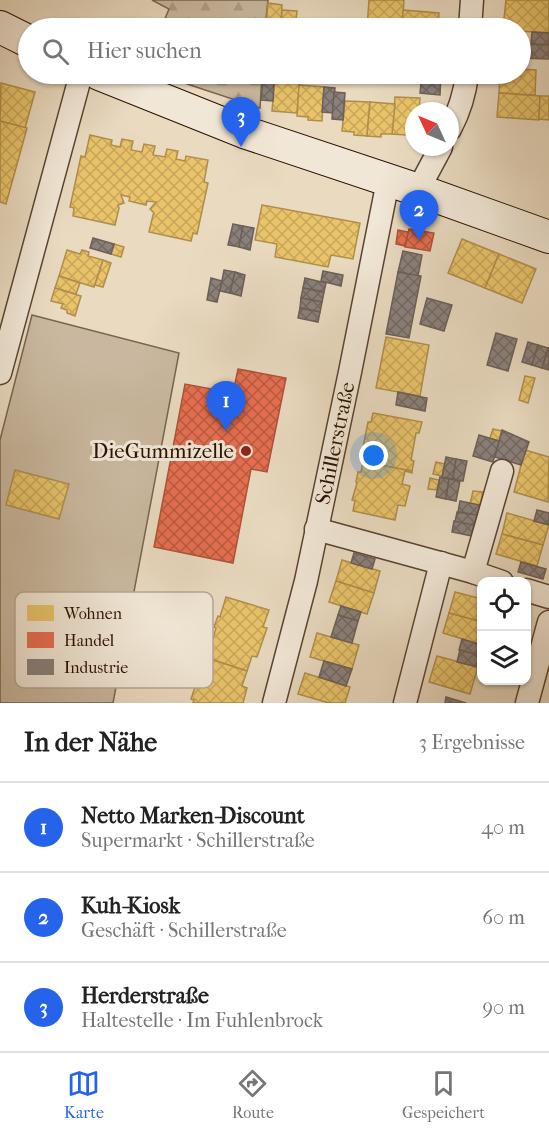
<!DOCTYPE html>
<html lang="de">
<meta charset="utf-8">
<style>
:root{--surface:#fff;--page:#f6f6f6;--text:#222;--muted:#767676;--line:#e0e0e0;--accent:#2563eb}
body{margin:0;font-family:"IM FELL French Canon",serif;background:var(--page);color:var(--text)}
.controls{position:absolute;right:18px;bottom:18px;display:grid;overflow:hidden;border-radius:12px;box-shadow:0 2px 4px #0004}
.controls button{width:54px;height:54px;display:grid;place-items:center;padding:0;border:0;border-bottom:2px solid var(--line);background:var(--surface);color:var(--text);font:30px sans-serif}
.compass{position:absolute;left:405px;top:102px;width:54px;height:54px;border-radius:50%;background:var(--surface);box-shadow:0 2px 4px #0004;rotate:314deg}
.you{position:absolute;left:374px;top:456px;width:21px;height:21px;margin:-15px;border:4px solid #fff;border-radius:50%;background:#1a73e8;box-shadow:0 0 0 9px #1a73e833}
.badge{display:grid;place-items:center;width:39px;height:39px;border-radius:50%;background:var(--accent);color:#fff;font-size:20px;font-weight:700}
.pin{position:absolute;translate:-50% -50px;filter:drop-shadow(0 2px 3px #0008)}
.pin::after{content:'';position:absolute;top:32px;width:21px;height:18px;background:inherit;clip-path:polygon(0 0,100% 0,50% 100%)}
.list{margin:0;padding:0;list-style:none}
h2{display:flex;justify-content:space-between;align-items:center;height:78px;margin:0;padding:0 24px;font-size:26px}
h2 small{font-size:20px;font-weight:400;color:var(--muted)}
.list li{display:grid;grid-template-columns:39px 1fr auto;gap:18px;align-items:center;box-sizing:border-box;height:90px;padding:0 24px;border-top:2px solid var(--line)}
.list b{display:block;font-size:22px;white-space:nowrap}
.list p{margin:0;font-size:20px;white-space:nowrap;color:var(--muted)}
.list em{font-size:20px;font-style:normal;color:var(--muted)}
.icon{flex:none;width:33px;height:33px;fill:none;stroke:currentColor;stroke-width:2;stroke-linecap:round;stroke-linejoin:round}
.map{position:relative;flex:none;width:549px;height:703px;overflow:hidden}
.search{position:absolute;background:var(--surface);box-shadow:0 2px 4px #0004;left:18px;right:18px;top:18px;height:66px;display:flex;align-items:center;gap:15px;box-sizing:border-box;padding:0 21px;border-radius:33px;color:var(--muted);font-size:22px}
.sheet{height:348px;background:var(--surface)}
nav{display:flex;justify-content:space-around;align-items:center;box-sizing:border-box;height:84px;border-top:2px solid var(--line);background:var(--surface);font-size:16px;color:var(--muted)}
nav a{display:grid;justify-items:center;gap:3px}
nav .on{color:var(--accent)}
.map>svg:first-child{display:block}
.forest{fill:url(#forest-firs);stroke:#7a6450;stroke-width:1.5}
.pitch{fill:#c9b89f;stroke:#7a6450;stroke-width:1.5}
.homes{fill:url(#homes-cross-hatch);stroke:#b08e4a;stroke-width:1.5}
.shops{fill:url(#shops-cross-hatch);stroke:#ae5339;stroke-width:1.5}
.industry{fill:url(#industry-cross-hatch);stroke:#6d5f57;stroke-width:1.5}
.lines{fill:none;stroke-linecap:round;stroke-linejoin:round}
.street-casing{stroke:#5a4330;stroke-width:25}
.secondary-casing{stroke:#2a1100;stroke-width:34}
.street{stroke:#f1e7d6;stroke-width:22}
.secondary{stroke:#f1e7d6;stroke-width:32}
.poi-dot{fill:#8f2418;stroke:#f1e7d6;stroke-width:2}
.labels{text-anchor:middle;stroke-width:6;stroke-linejoin:round;paint-order:stroke}
.street-label{font-size:21px;fill:#2a1100;stroke:#f1e7d6}
.poi-label{font-size:21px;fill:#2a1100;stroke:#f1e7d6;text-anchor:end}
.key{fill:#f1e7d6;stroke:#b5a796;stroke-width:1.5}
.key-label{font-size:16px;fill:#2a1100}
</style>
<div class="map">
<svg width="549" height="703" viewBox="0 0 549 703">
<defs>
<pattern id="forest-firs" width="22" height="20" patternUnits="userSpaceOnUse" patternTransform="scale(1.5)"><rect width="22" height="20" fill="#c9b89f"/><path d="M5 1l3.5 6h-7zM16 11l3.5 6h-7z" fill="#ad9d87"/></pattern>
<pattern id="homes-cross-hatch" width="8" height="8" patternUnits="userSpaceOnUse" patternTransform="scale(1.5)"><rect width="8" height="8" fill="#e9c46a"/><path d="M0 0l8 8M0 8l8-8" fill="none" stroke="#c8a75a"/></pattern>
<pattern id="shops-cross-hatch" width="8" height="8" patternUnits="userSpaceOnUse" patternTransform="scale(1.5)"><rect width="8" height="8" fill="#e76f51"/><path d="M0 0l8 8M0 8l8-8" fill="none" stroke="#bb5a41"/></pattern>
<pattern id="industry-cross-hatch" width="8" height="8" patternUnits="userSpaceOnUse" patternTransform="scale(1.5)"><rect width="8" height="8" fill="#8a817c"/><path d="M0 0l8 8M0 8l8-8" fill="none" stroke="#716863"/></pattern>
</defs>
<rect width="100%" height="100%" fill="#e9dac0"/>
<filter id="stains"><feTurbulence type="fractalNoise" baseFrequency=".00333" numOctaves="4"/><feColorMatrix values="0 0 0 0 .2 0 0 0 0 .09 0 0 0 0 .02 0 0 0 .5 -.17"/></filter>
<radialGradient id="worn" r=".72"><stop offset=".6" stop-color="#630" stop-opacity="0"/><stop offset="1" stop-color="#630" stop-opacity=".3"/></radialGradient>
<g class="forest">
<polygon points="152,0 268,0 265,28 161,28 169,9"/>
<polygon points="163,74 262,74 260,108 190,85"/>
</g>
<polygon class="pitch" points="32,315 179,353 113,703 0,703 0,440"/>
<g class="homes">
<polygon points="369,0 404,0 402,28 367,28"/>
<polygon points="506,0 549,0 549,33 520,31 520,28 503,28"/>
<polygon points="268,3 282,5 281,27 266,26"/>
<polygon points="282,10 297,11 295,28 281,27"/>
<polygon points="403,10 439,13 438,28 402,28"/>
<polygon points="520,69 536,70 535,95 499,93 500,74 520,74"/>
<polygon points="275,77 300,78 297,113 272,111"/>
<polygon points="1,83 35,92 25,128 0,121"/>
<polygon points="299,85 324,87 322,121 308,120 308,117 297,116"/>
<polygon points="499,93 540,96 539,120 497,117"/>
<polygon points="540,96 549,96 549,120 539,119"/>
<polygon points="395,97 420,98 419,111 414,111 414,132 406,132 406,135 392,134"/>
<polygon points="345,101 370,102 367,136 354,135 354,132 342,131"/>
<polygon points="370,102 395,104 392,134 381,134 381,137 367,136"/>
<polygon points="0,121 27,128 6,204 0,202"/>
<polygon points="90,135 112,140 111,145 120,147 122,139 133,141 131,150 142,152 144,144 155,146 153,155 165,157 167,149 178,151 176,159 185,161 186,156 208,160 204,182 208,183 197,234 193,233 191,241 149,232 153,215 154,213 150,209 156,202 147,201 146,205 129,201 130,197 121,195 124,203 118,205 119,208 115,225 73,216 74,208 70,207 81,156 85,157"/>
<polygon points="262,205 360,223 353,259 331,255 328,267 275,257 277,244 255,240"/>
<polygon points="462,239 499,254 485,288 448,273"/>
<polygon points="114,244 124,247 121,257 111,254"/>
<polygon points="67,250 80,254 82,250 89,252 88,256 103,260 94,287 59,276"/>
<polygon points="499,254 536,269 522,303 485,288"/>
<polygon points="103,260 111,263 103,287 95,285"/>
<polygon points="59,276 80,283 76,294 55,288"/>
<polygon points="55,288 81,296 75,316 67,313 67,310 61,308 63,304 51,301"/>
<polygon points="386,337 429,345 420,396 376,388"/>
<polygon points="525,376 535,378 528,403 519,400"/>
<polygon points="373,413 422,422 419,433 416,433 411,460 414,461 412,471 363,462 365,453 362,452 368,422 371,422"/>
<polygon points="493,429 502,431 499,441 490,438"/>
<polygon points="525,450 549,457 548,502 514,492"/>
<polygon points="363,462 412,471 412,473 405,471 402,484 410,486 405,506 398,505 395,520 353,511 355,501 352,500 357,483 356,482 358,472 361,472"/>
<polygon points="436,462 445,464 442,476 433,474"/>
<polygon points="15,470 69,484 59,519 6,505"/>
<polygon points="430,478 439,480 437,490 428,489"/>
<polygon points="473,491 483,492 480,505 470,504"/>
<polygon points="507,513 549,525 543,545 502,534"/>
<polygon points="502,534 543,545 537,566 496,554"/>
<polygon points="342,560 380,571 374,593 336,581"/>
<polygon points="336,581 374,593 367,614 329,602"/>
<polygon points="455,592 482,599 482,622 449,613"/>
<polygon points="226,597 269,610 263,627 267,628 257,657 252,656 247,671 207,658 216,628 214,627 218,616 220,617"/>
<polygon points="449,613 482,622 482,645 443,633"/>
<polygon points="317,633 359,645 352,669 310,657"/>
<polygon points="437,656 478,667 470,694 429,682"/>
<polygon points="207,658 247,671 242,686 247,688 243,703 193,703 194,700 191,699 195,687 197,688"/>
<polygon points="305,673 350,687 345,703 329,703 298,694"/>
</g>
<g class="shops">
<polygon points="409,229 434,233 430,251 405,247"/>
<polygon points="398,230 408,232 405,246 396,244"/>
<polygon points="238,369 286,378 267,472 251,469 233,563 154,547 185,384 233,393"/>
</g>
<g class="industry">
<polygon points="532,32 549,33 549,45 531,44"/>
<polygon points="520,44 549,45 549,59 520,58"/>
<polygon points="422,74 441,74 440,95 420,93"/>
<polygon points="263,79 274,80 273,101 261,100"/>
<polygon points="324,87 335,88 333,113 322,112"/>
<polygon points="334,92 345,93 343,120 332,119"/>
<polygon points="233,224 243,226 239,247 228,245"/>
<polygon points="243,226 254,228 250,250 239,247"/>
<polygon points="93,238 114,244 111,254 90,248"/>
<polygon points="403,251 422,255 418,276 398,272"/>
<polygon points="224,270 235,272 230,293 220,291"/>
<polygon points="323,271 343,275 341,286 321,281"/>
<polygon points="235,272 245,275 241,296 230,293"/>
<polygon points="398,272 421,276 409,338 386,334"/>
<polygon points="211,278 222,281 217,302 207,300"/>
<polygon points="305,278 326,283 324,292 303,288"/>
<polygon points="303,288 324,292 322,302 301,298"/>
<polygon points="301,298 322,302 320,312 300,308"/>
<polygon points="427,298 452,305 444,331 420,324"/>
<polygon points="300,308 320,312 318,322 298,318"/>
<polygon points="496,333 517,339 508,371 487,365"/>
<polygon points="528,342 538,345 532,365 522,362"/>
<polygon points="538,345 548,348 542,368 532,365"/>
<polygon points="549,347 549,370 542,368"/>
<polygon points="398,392 427,398 425,411 396,405"/>
<polygon points="502,430 529,442 521,465 495,457"/>
<polygon points="479,435 499,441 493,462 473,456"/>
<polygon points="446,457 456,459 453,479 442,477"/>
<polygon points="456,459 467,461 463,481 453,479"/>
<polygon points="440,477 449,479 446,499 436,497"/>
<polygon points="449,479 460,481 456,501 446,499"/>
<polygon points="460,501 480,505 478,516 458,512"/>
<polygon points="537,510 549,513 549,525 534,521"/>
<polygon points="457,512 477,515 475,526 455,522"/>
<polygon points="454,521 474,525 472,536 452,532"/>
<polygon points="354,553 375,559 372,569 351,563"/>
<polygon points="521,562 546,569 543,579 518,572"/>
<polygon points="341,606 361,612 358,621 338,615"/>
<polygon points="338,615 358,621 352,643 331,637"/>
<polygon points="462,639 482,645 481,656 459,650"/>
<polygon points="460,650 481,656 478,667 457,662"/>
<polygon points="324,661 352,669 346,686 319,677"/>
<polygon points="446,697 466,703 445,703"/>
</g>
<g class="lines">
<g class="street-casing">
<g id="street">
<polyline points="470,28 472,0"/>
<path d="M450 129C459 112 465 93 467 74"/>
<polyline points="418,190 441,147"/>
<polyline points="0,373 81,74"/>
<polyline points="316,529 473,572 502,582"/>
<polyline points="473,572 502,471"/>
<polyline points="526,590 549,597"/>
<path id="s1" d="M274 703 306 581 350 372 388 181"/>
<polyline points="405,703 441,563"/>
<polyline points="527,703 549,622"/>
</g>
</g>
<g class="secondary-casing">
<g id="secondary">
<polyline points="0,27 28,41"/>
<polyline points="99,74 244,132 418,190 549,237"/>
</g>
</g>
<use href="#street" class="street"/>
<use href="#secondary" class="secondary"/>
</g>
<circle class="poi-dot" cx="246" cy="451" r="6"/>
<g class="labels">
<g class="street-label">
<text dy="7" stroke="none"><textPath href="#s1" startOffset="267">Schillerstraße</textPath></text>
</g>
<g class="poi-label">
<text x="234" y="458">DieGummizelle</text>
</g>
</g>
<rect x="15" y="592" width="198" height="96" rx="9" class="key"/>
<rect x="27" y="605" width="27" height="16" fill="#e9c46a"/>
<rect x="27" y="632" width="27" height="16" fill="#e76f51"/>
<rect x="27" y="659" width="27" height="16" fill="#8a817c"/>
<g class="key-label">
<text x="64" y="619">Wohnen</text>
<text x="64" y="646">Handel</text>
<text x="64" y="673">Industrie</text>
</g>
<rect width="100%" height="100%" filter="url(#stains)"/>
<rect width="100%" height="100%" fill="url(#worn)"/>
</svg>
<div class="controls">
<button><svg class="icon" aria-label="locate" viewBox="0 0 24 24"><circle cx="12" cy="12" r="6"/><path d="M12 2v4M12 18v4M2 12h4M18 12h4"/></svg></button>
<button><svg class="icon" aria-label="layers" viewBox="0 0 24 24"><path d="M12 4l9 5-9 5-9-5zM3 14l9 5 9-5"/></svg></button>
</div>
<svg class="compass" viewBox="-18 -18 36 36"><path d="M0-13l5 13h-10z" fill="#e53935"/><path d="M0 13l5-13h-10z" fill="#767676"/></svg>
<div class="you"></div>
<div class="pin badge" style="left:226px;top:431px">1</div>
<div class="pin badge" style="left:419px;top:240px">2</div>
<div class="pin badge" style="left:241px;top:147px">3</div>
<div class="search"><svg class="icon" aria-label="search" viewBox="0 0 24 24"><circle cx="10" cy="10" r="6"/><path d="M15 15l6 6"/></svg>Hier suchen</div>
</div>
<section class="sheet">
<h2>In der Nähe<small>3 Ergebnisse</small></h2>
<ul class="list">
<li><span class="badge">1</span><div><b>Netto Marken-Discount</b><p>Supermarkt · Schillerstraße</p></div><em>40 m</em></li>
<li><span class="badge">2</span><div><b>Kuh-Kiosk</b><p>Geschäft · Schillerstraße</p></div><em>60 m</em></li>
<li><span class="badge">3</span><div><b>Herderstraße</b><p>Haltestelle · Im Fuhlenbrock</p></div><em>90 m</em></li>
</ul>
</section>
<nav>
<a class="on"><svg class="icon" aria-label="map" viewBox="0 0 24 24"><path d="M3 6l6-2 6 2 6-2v14l-6 2-6-2-6 2zM9 4v14M15 6v14"/></svg>Karte</a>
<a><svg class="icon" aria-label="directions" viewBox="0 0 24 24"><path d="M12 3l9 9-9 9-9-9zM9 14v-3h6M13 9l2 2-2 2"/></svg>Route</a>
<a><svg class="icon" aria-label="saved" viewBox="0 0 24 24"><path d="M7 4h10v16l-5-4-5 4z"/></svg>Gespeichert</a>
</nav>
